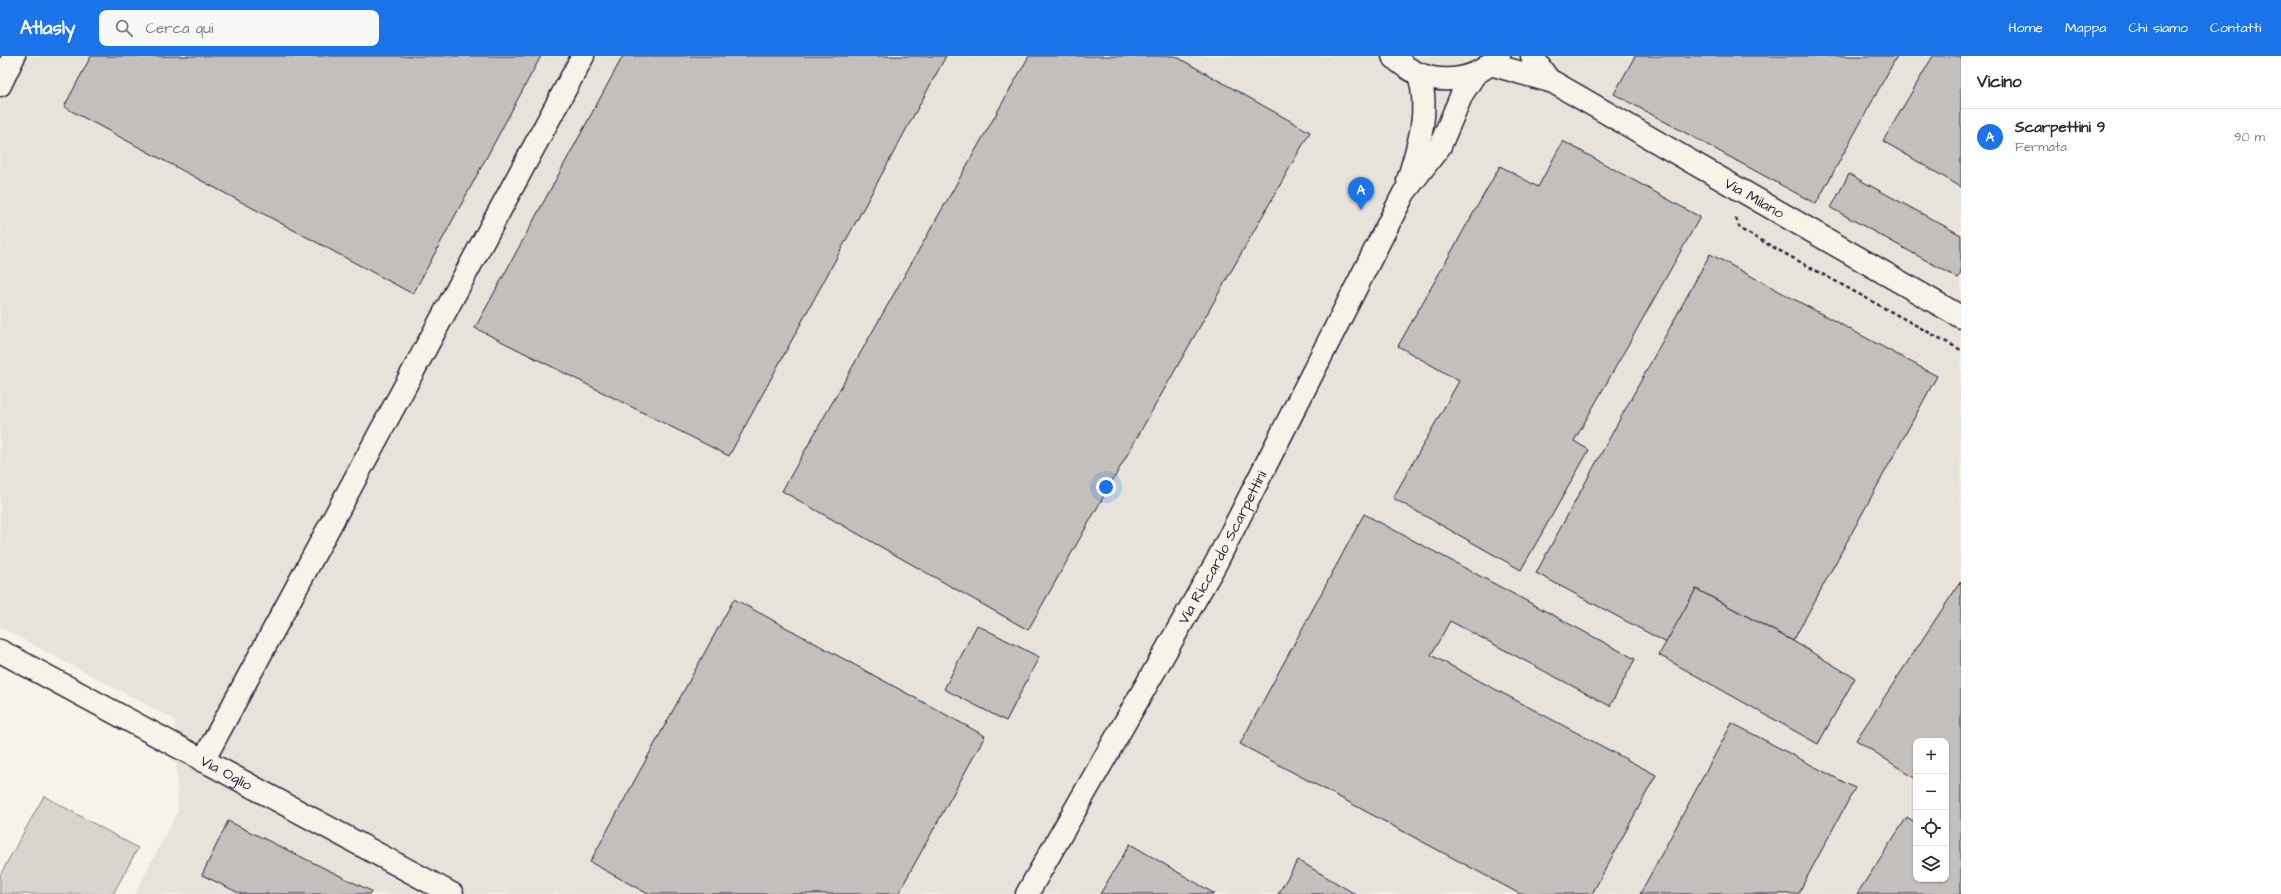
<!DOCTYPE html>
<html lang="it">
<meta charset="utf-8">
<style>
:root{--surface:#fff;--page:#f7f7f7;--text:#2b2b33;--muted:#7c7c81;--line:#e1e1e2;--accent:#1a73e8}
body{margin:0;font-family:"Architects Daughter",sans-serif;background:var(--page);color:var(--text)}
.controls{position:absolute;right:12px;bottom:12px;display:grid;overflow:hidden;border-radius:8px;box-shadow:0 1px 3px #0004}
.controls button{width:36px;height:36px;display:grid;place-items:center;padding:0;border:0;border-bottom:1px solid var(--line);background:var(--surface);color:var(--text);font:20px sans-serif}
.you{position:absolute;left:1106px;top:431px;width:14px;height:14px;margin:-10px;border:3px solid #fff;border-radius:50%;background:#1a73e8;box-shadow:0 0 0 6px #1a73e833}
.badge{display:grid;place-items:center;width:26px;height:26px;border-radius:50%;background:var(--accent);color:#fff;font-size:13px;font-weight:700}
.pin{position:absolute;translate:-50% -33px;filter:drop-shadow(0 1px 2px #0008)}
.pin::after{content:'';position:absolute;top:21px;width:14px;height:12px;background:inherit;clip-path:polygon(0 0,100% 0,50% 100%)}
.list{margin:0;padding:0;list-style:none}
h2{display:flex;justify-content:space-between;align-items:center;height:52px;margin:0;padding:0 16px;font-size:17px}
h2 small{font-size:13px;font-weight:400;color:var(--muted)}
.list li{display:grid;grid-template-columns:26px 1fr auto;gap:12px;align-items:center;box-sizing:border-box;height:56px;padding:0 16px;border-top:1px solid var(--line)}
.list b{display:block;font-size:15px;white-space:nowrap}
.list p{margin:0;font-size:13px;white-space:nowrap;color:var(--muted)}
.list em{font-size:13px;font-style:normal;color:var(--muted)}
.icon{flex:none;width:22px;height:22px;fill:none;stroke:currentColor;stroke-width:2;stroke-linecap:round;stroke-linejoin:round}
.map{position:relative;flex:none;width:1961px;height:838px;overflow:hidden}
header{display:flex;align-items:center;gap:24px;box-sizing:border-box;height:56px;padding:0 20px;background:var(--accent);color:#fff}
header strong{font-size:19px}
nav{display:flex;gap:22px;margin-inline-start:auto;font-size:14px}
.search{width:280px;height:36px;background:var(--page);display:flex;align-items:center;gap:10px;box-sizing:border-box;padding:0 14px;border-radius:8px;color:var(--muted);font-size:15px}
main{display:flex}
aside{flex:1;background:var(--surface)}
.map>svg:first-child{display:block}
.built{fill:#e7e3db;fill-rule:evenodd}
.green{fill:#d8d5cf;stroke:#7d7c85}
.building{fill:#c2bfbd;stroke:#22223b}
.lines{fill:none;stroke-linecap:round;stroke-linejoin:round}
.street-casing{stroke:#22223b;stroke-width:25}
.secondary-casing{stroke:#22223b;stroke-width:25}
.path{stroke:#22223b;stroke-width:2.5;stroke-dasharray:4 3;stroke-linecap:butt}
.street{stroke:#f7f3e8;stroke-width:22}
.secondary{stroke:#f7f3e8;stroke-width:22}
.labels{text-anchor:middle;stroke-width:3;stroke-linejoin:round;paint-order:stroke}
.street-label{font-size:15px;fill:#22223b;stroke:#f7f3e8}
</style>
<header>
<strong>Atlasly</strong>
<div class="search"><svg class="icon" aria-label="search" viewBox="0 0 24 24"><circle cx="10" cy="10" r="6"/><path d="M15 15l6 6"/></svg>Cerca qui</div>
<nav><a>Home</a><a>Mappa</a><a>Chi siamo</a><a>Contatti</a></nav>
</header>
<main>
<div class="map">
<svg width="1961" height="838" viewBox="0 0 1961 838">
<rect width="100%" height="100%" fill="#f7f3e8"/>
<filter id="ink" filterUnits="userSpaceOnUse"><feTurbulence type="fractalNoise" baseFrequency=".025" numOctaves="2"/><feDisplacementMap in="SourceGraphic" scale="8" xChannelSelector="R" yChannelSelector="G"/><feConvolveMatrix kernelMatrix="1 2 1 2 8 2 1 2 1" color-interpolation-filters="sRGB"/></filter>
<g filter="url(#ink)">
<path class="built" d="M0 0H1961V838H135L178 755 175 664 0 571ZM1916 685H1946V823H1916Z"/>
<polygon class="green" points="44,740 138,792 113,838 0,838 0,819"/>
<g class="building">
<polygon points="91,0 541,0 413,238 64,51"/>
<polygon points="623,0 946,0 729,400 475,272"/>
<polygon points="1029,0 1175,0 1310,76 1028,574 782,435"/>
<polygon points="1635,0 1897,0 1816,148 1614,38"/>
<polygon points="1933,0 1961,0 1961,131 1883,85"/>
<polygon points="1563,85 1700,161 1574,385 1589,394 1521,514 1393,442 1459,325 1398,290 1500,110 1538,131"/>
<polygon points="1849,118 1961,179 1961,217 1958,222 1831,152"/>
<polygon points="1710,198 1937,320 1793,585 1696,533 1667,587 1536,517"/>
<polygon points="1364,458 1635,603 1610,650 1450,565 1431,599 1656,719 1592,838 1520,838 1240,688"/>
<polygon points="1961,525 1961,838 1857,838 1907,761 1916,767 1916,823 1946,823 1946,685 1916,685 1916,723 1856,684"/>
<polygon points="1696,533 1793,585 1855,622 1818,688 1659,599"/>
<polygon points="734,543 985,680 898,838 648,838 590,806"/>
<polygon points="977,569 1039,601 1006,665 944,633"/>
<polygon points="1732,667 1855,732 1798,838 1640,838"/>
<polygon points="228,765 371,835 370,838 241,838 202,819"/>
<polygon points="1130,788 1142,795 1215,838 1100,838"/>
<polygon points="1298,804 1355,838 1278,838"/>
</g>
<g class="lines">
<g class="street-casing">
<g id="street">
<polyline points="0,29 14,0"/>
<path d="M1408 124C1419 89 1430 54 1419 18"/>
<path id="s1" d="M0 595 452 838"/>
<polyline points="203,705 583,0"/>
<path id="s2" d="M1027 838 1216 507 1404 137 1440 90 1462 38 1475 18"/>
</g>
</g>
<g class="secondary-casing">
<g id="secondary">
<path d="M1393 0C1423 31 1470 31 1499 0"/>
<polyline points="1532,0 1548,23"/>
<path id="s3" d="M1490 8 1553 26 1961 261"/>
</g>
</g>
<polyline class="path" points="1736,162 1740,173 1961,294"/>
<use href="#street" class="street"/>
<use href="#secondary" class="secondary"/>
</g>
</g>
<g class="labels">
<g class="street-label">
<text dy="5" stroke="none"><textPath href="#s3" startOffset="298">Via Milano</textPath></text>
<text dy="5" stroke="none"><textPath href="#s2" startOffset="398">Via Riccardo Scarpettini</textPath></text>
<text dy="5" stroke="none"><textPath href="#s1" startOffset="257">Via Oglio</textPath></text>
</g>
</g>
</svg>
<div class="controls">
<button>+</button>
<button>−</button>
<button><svg class="icon" aria-label="locate" viewBox="0 0 24 24"><circle cx="12" cy="12" r="6"/><path d="M12 2v4M12 18v4M2 12h4M18 12h4"/></svg></button>
<button><svg class="icon" aria-label="layers" viewBox="0 0 24 24"><path d="M12 4l9 5-9 5-9-5zM3 14l9 5 9-5"/></svg></button>
</div>
<div class="you"></div>
<div class="pin badge" style="left:1361px;top:154px">A</div>
</div>
<aside>
<h2>Vicino<small></small></h2>
<ul class="list">
<li><span class="badge">A</span><div><b>Scarpettini 9</b><p>Fermata</p></div><em>90 m</em></li>
</ul>
</aside>
</main>
